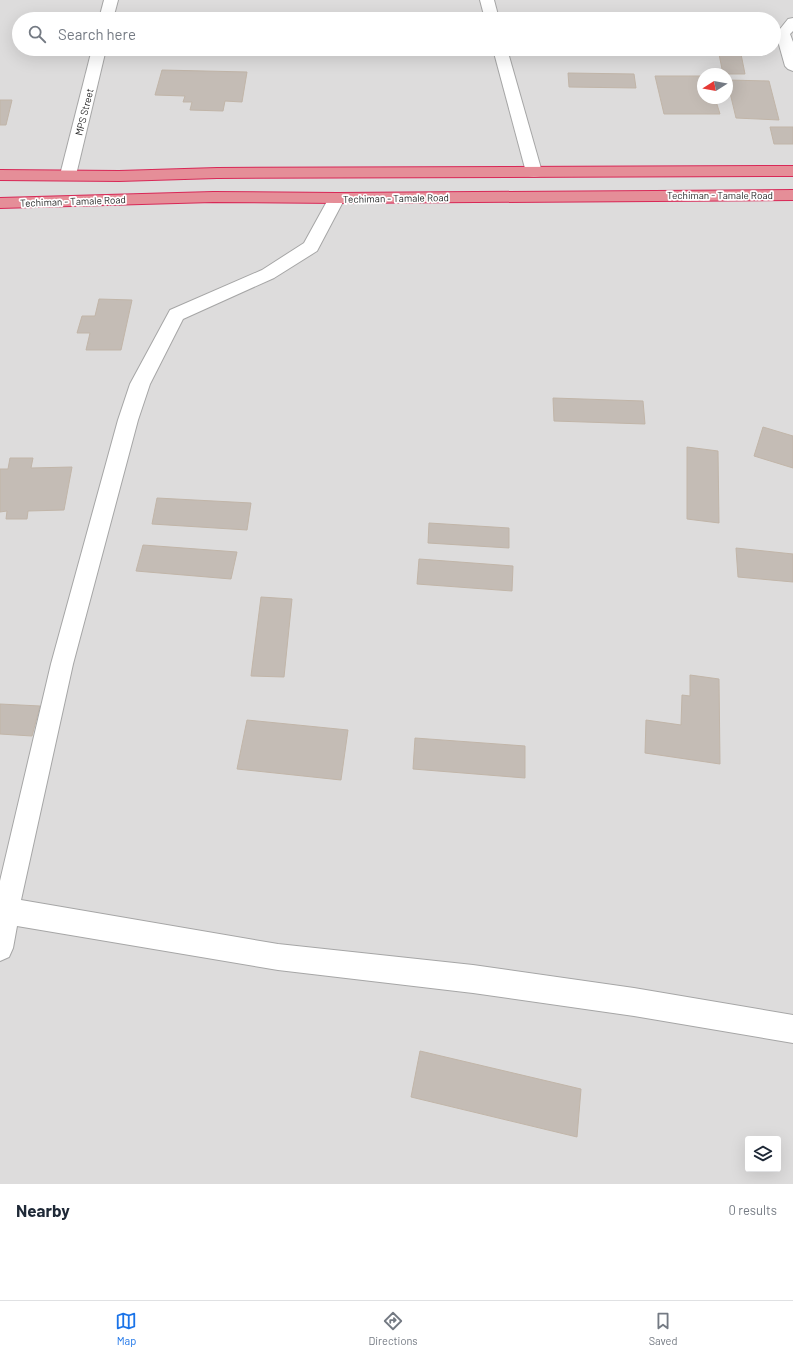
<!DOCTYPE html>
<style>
:root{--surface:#fff;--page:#f2f2f3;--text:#1f2937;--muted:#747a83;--line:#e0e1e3;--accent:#1a73e8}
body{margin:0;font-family:Barlow,sans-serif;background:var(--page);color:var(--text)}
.controls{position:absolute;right:12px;bottom:12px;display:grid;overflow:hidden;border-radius:4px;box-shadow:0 4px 16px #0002}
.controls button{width:36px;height:36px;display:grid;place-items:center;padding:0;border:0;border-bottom:1px solid var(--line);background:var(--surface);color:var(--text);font:20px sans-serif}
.compass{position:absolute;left:697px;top:68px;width:36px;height:36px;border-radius:50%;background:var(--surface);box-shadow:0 4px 16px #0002;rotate:259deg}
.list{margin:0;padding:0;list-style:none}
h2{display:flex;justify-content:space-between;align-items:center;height:52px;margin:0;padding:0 16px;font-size:17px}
h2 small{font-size:13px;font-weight:400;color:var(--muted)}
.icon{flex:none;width:22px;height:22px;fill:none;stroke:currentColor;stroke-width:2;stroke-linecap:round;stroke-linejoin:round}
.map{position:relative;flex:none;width:793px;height:1184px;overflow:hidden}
.search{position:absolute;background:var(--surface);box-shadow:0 4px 16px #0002;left:12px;right:12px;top:12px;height:44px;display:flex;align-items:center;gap:10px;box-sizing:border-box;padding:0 14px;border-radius:22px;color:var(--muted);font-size:15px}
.sheet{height:116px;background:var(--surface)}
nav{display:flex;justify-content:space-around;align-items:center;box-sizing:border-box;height:56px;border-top:1px solid var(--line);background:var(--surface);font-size:11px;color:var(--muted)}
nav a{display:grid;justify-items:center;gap:2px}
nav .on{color:var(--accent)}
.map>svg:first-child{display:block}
.residential{fill:#dddcdc;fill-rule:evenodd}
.building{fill:#c4bcb5;stroke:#c1b5a8}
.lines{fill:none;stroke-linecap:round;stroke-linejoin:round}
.minor-casing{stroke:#a6a6a6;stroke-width:2}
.highway-casing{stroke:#d82857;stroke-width:2}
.minor{fill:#fff;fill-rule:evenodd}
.highway{fill:#e58e98;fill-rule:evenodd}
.labels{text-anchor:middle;stroke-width:3.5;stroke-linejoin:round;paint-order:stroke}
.far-street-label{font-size:10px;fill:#1f1f1f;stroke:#fff}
</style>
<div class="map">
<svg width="793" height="1184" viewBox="0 0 793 1184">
<rect width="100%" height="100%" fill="#efede5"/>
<path class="residential" d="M0 0H793V1184H0ZM19 19H774V49H19ZM703 74H727V98H703ZM748 1139H778V1169H748Z"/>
<g class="building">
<polygon points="718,49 740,49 745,74 723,74"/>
<polygon points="162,70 247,72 242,102 225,101 223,111 190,110 192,102 183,102 185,96 155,95"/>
<polygon points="568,73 634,74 636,88 569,87"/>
<polygon points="655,76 703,76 703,98 715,98 720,114 664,114"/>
<polygon points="727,80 769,81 779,120 736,118"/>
<polygon points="0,100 12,100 6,125 0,125"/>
<polygon points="770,127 793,127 793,144 774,144"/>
<polygon points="99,299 132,300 121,350 86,350 90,333 77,333 82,316 95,316"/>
<polygon points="553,398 643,401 645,424 554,421"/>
<polygon points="763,427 793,436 793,468 754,456"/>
<polygon points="687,447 718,451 719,523 687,519"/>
<polygon points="10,458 33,458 31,468 72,467 64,510 28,511 27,519 6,519 7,511 0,512 0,469 8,469"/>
<polygon points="157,498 251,503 247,530 152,524"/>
<polygon points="429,523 509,528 509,548 428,543"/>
<polygon points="143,545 237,552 231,579 136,571"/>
<polygon points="736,548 793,554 793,582 738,577"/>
<polygon points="419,559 513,566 512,591 417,584"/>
<polygon points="261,597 292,599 284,677 251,676"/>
<polygon points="690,675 719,679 720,764 645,753 646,720 681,725 682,695 690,696"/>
<polygon points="0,704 40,706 32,736 0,734"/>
<polygon points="247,720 348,730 341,780 237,769"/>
<polygon points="415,738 525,746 525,778 413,769"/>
<polygon points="420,1051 581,1089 577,1137 411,1097"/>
</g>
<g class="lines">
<g class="minor-casing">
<g id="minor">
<polygon points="104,0 118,0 113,19 99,19"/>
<polygon points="480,0 494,0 499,19 485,19"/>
<polygon points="793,18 793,31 790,34 793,42 793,71 788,69 785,66 776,34 788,19"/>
<polygon points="92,49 106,49 76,175 74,179 68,180 62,179 60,175"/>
<polygon points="493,49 507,49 542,172 540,176 534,177 528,176 526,172"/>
<polygon points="337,193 343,194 345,198 317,251 274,278 183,319 150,384 138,420 73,664 21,900 278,944 473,965 634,988 793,1015 793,1043 634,1016 473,993 278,970 17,926 13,948 9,957 0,961 0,881 51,664 118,420 130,384 170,310 262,270 304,243 331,194"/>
</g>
</g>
<g class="highway-casing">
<g id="highway">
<polygon points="793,166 793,176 217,178 119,181 0,180 0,170 119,171 217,168"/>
<polygon points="793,190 793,200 337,203 213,202 0,208 0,198 213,192 337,193"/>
</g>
</g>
<use href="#minor" class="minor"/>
<use href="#highway" class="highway"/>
</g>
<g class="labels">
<g class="far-street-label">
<text transform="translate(84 112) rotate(-76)" y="4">MPS Street</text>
<text x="720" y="199">Techiman - Tamale Road</text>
<text transform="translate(396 198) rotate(-1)" y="4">Techiman - Tamale Road</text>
<text transform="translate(73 201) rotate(-2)" y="4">Techiman - Tamale Road</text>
</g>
</g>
</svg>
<div class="controls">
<button><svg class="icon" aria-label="layers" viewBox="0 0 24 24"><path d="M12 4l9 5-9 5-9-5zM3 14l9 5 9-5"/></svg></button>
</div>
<svg class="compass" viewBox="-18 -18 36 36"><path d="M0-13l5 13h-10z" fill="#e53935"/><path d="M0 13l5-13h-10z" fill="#747a83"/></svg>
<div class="search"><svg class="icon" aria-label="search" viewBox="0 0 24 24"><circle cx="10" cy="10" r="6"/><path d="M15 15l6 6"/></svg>Search here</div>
</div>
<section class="sheet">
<h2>Nearby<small>0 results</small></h2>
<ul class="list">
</ul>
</section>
<nav>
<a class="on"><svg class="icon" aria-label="map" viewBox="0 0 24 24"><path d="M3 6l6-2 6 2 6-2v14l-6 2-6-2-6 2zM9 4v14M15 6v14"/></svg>Map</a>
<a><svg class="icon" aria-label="directions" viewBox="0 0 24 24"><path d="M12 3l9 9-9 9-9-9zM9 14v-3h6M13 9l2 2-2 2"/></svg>Directions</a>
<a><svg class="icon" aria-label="saved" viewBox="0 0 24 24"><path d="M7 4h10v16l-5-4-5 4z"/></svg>Saved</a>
</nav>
